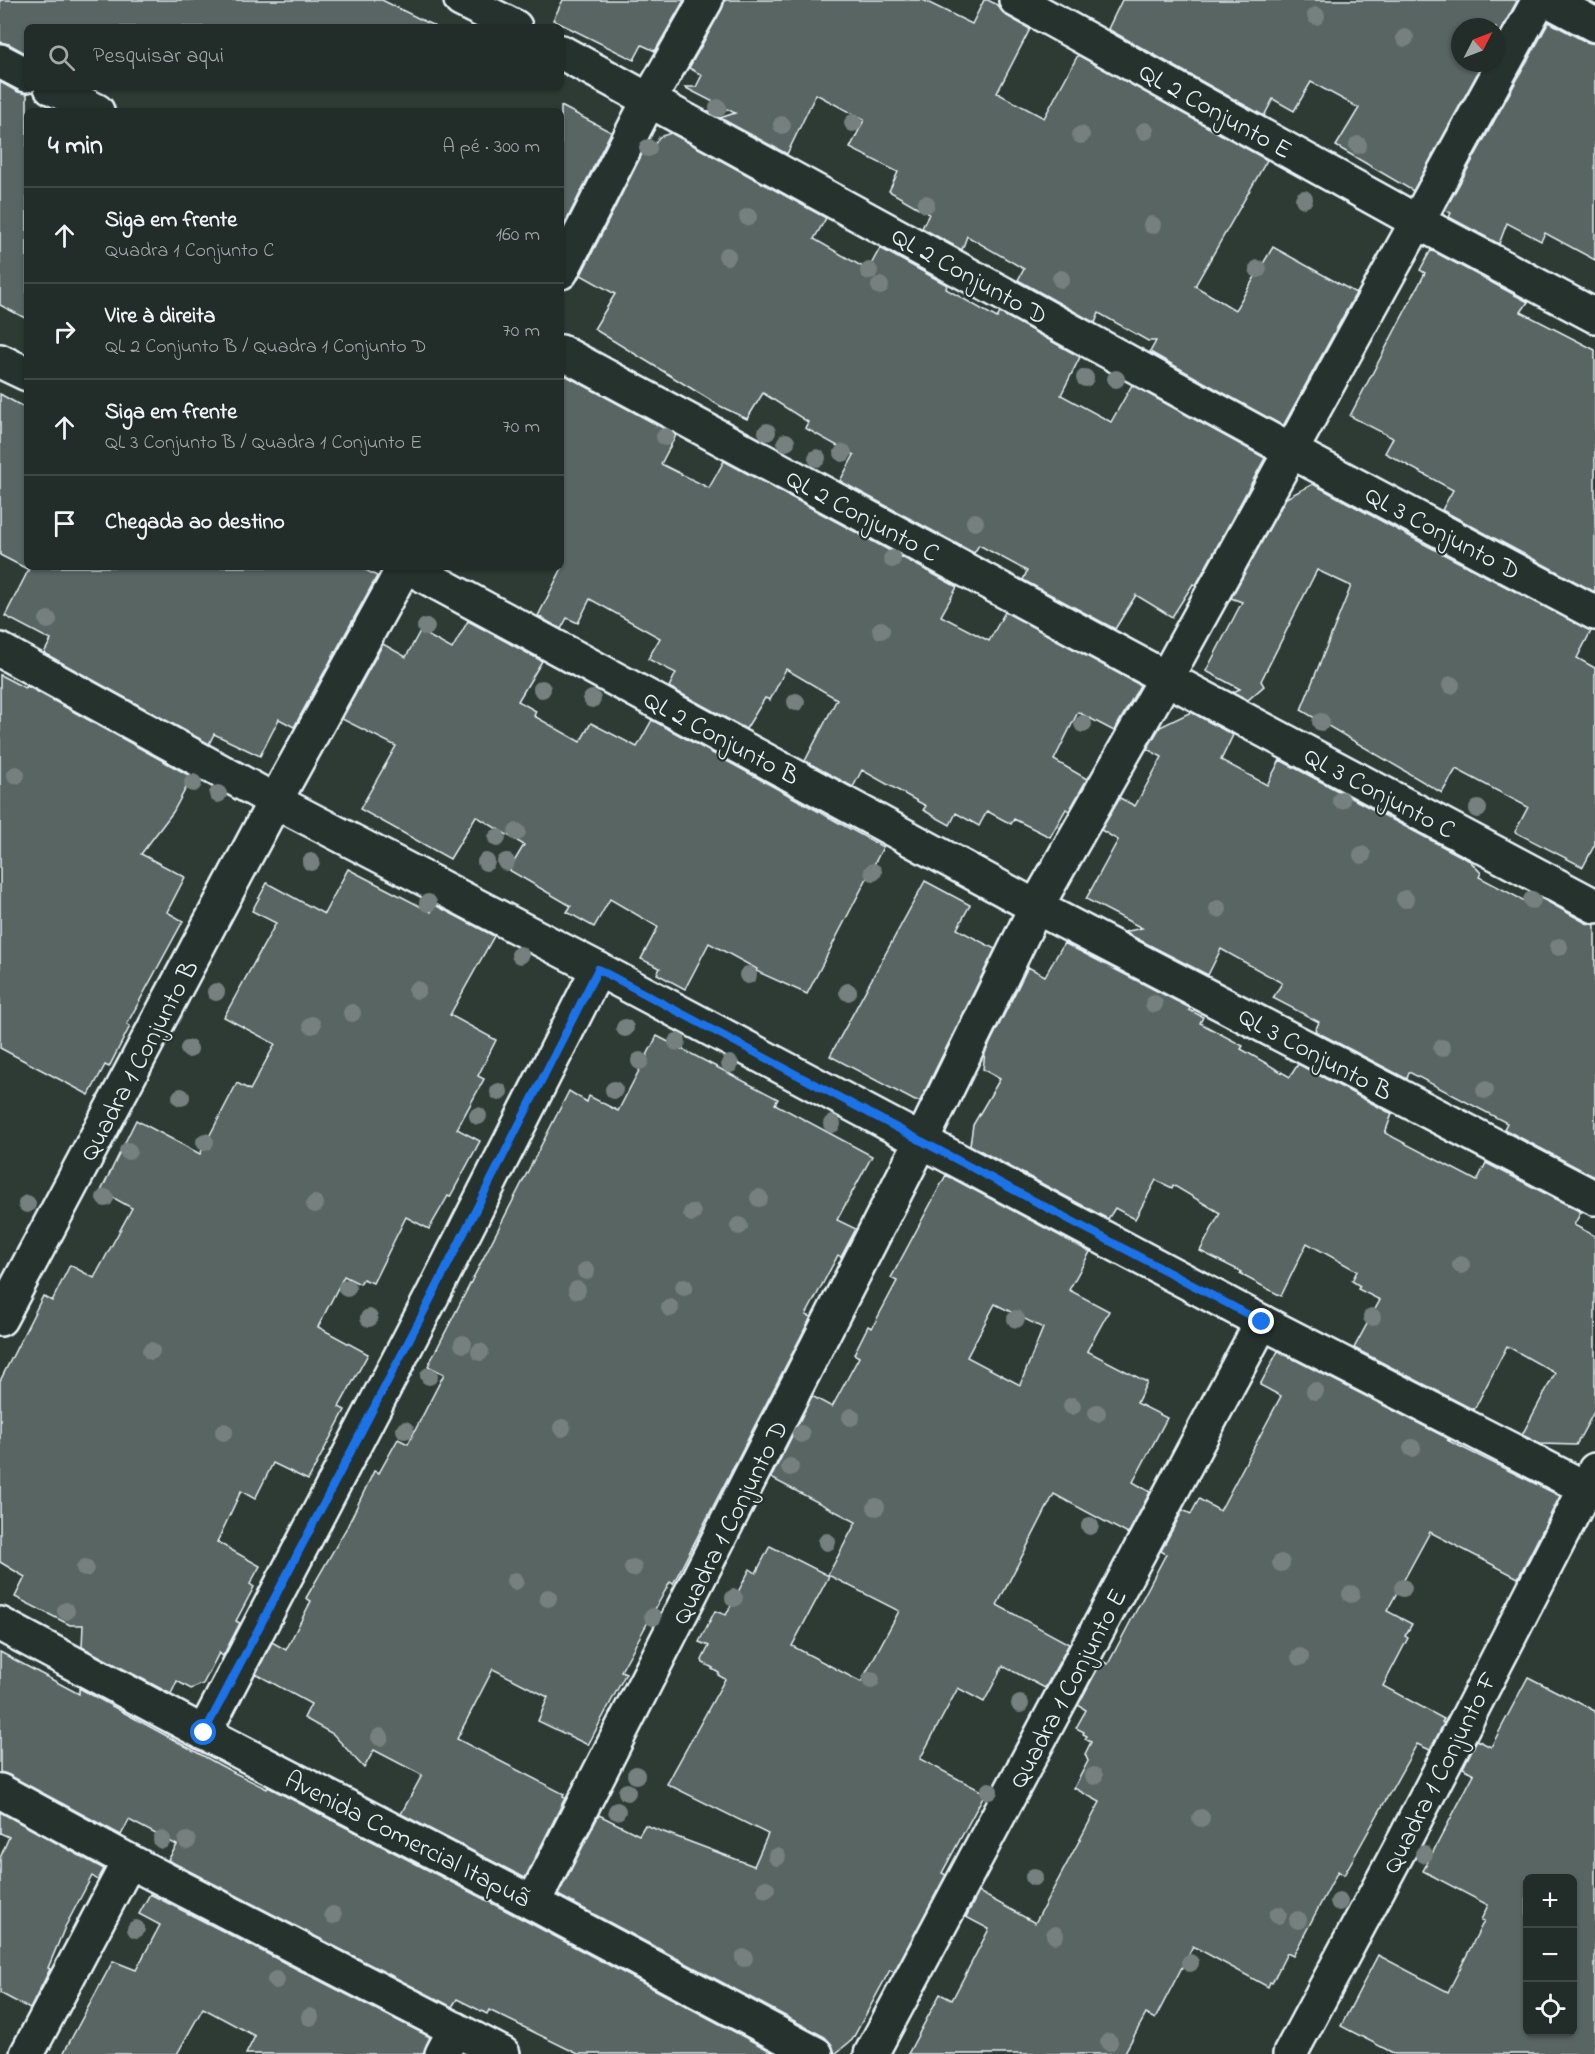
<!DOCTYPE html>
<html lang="pt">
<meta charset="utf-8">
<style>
:root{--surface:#222c28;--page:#2a3430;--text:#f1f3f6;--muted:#a2a7a8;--line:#3f4845}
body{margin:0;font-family:"Indie Flower",sans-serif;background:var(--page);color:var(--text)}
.controls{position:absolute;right:18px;bottom:18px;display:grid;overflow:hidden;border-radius:9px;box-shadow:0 2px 4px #0004}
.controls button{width:54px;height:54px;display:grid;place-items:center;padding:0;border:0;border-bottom:2px solid var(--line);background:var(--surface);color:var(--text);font:30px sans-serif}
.compass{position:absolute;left:1451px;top:18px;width:54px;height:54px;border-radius:50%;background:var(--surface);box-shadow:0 2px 4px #0004;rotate:48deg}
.stop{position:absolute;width:18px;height:18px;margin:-14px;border:4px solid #1a73e8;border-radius:50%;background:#fff}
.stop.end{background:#1a73e8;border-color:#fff;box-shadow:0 2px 6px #0008}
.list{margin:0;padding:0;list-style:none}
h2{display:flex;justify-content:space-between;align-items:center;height:78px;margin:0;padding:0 24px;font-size:26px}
h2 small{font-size:20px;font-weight:400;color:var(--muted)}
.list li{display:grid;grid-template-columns:39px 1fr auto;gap:18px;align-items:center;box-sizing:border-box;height:96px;padding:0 24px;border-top:2px solid var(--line)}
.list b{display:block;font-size:22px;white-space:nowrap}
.list p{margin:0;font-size:20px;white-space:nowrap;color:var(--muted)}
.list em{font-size:20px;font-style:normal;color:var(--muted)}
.icon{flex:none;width:33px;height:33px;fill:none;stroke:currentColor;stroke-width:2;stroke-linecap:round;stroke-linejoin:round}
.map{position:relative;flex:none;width:1595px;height:2054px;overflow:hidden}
.search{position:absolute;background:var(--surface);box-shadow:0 2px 4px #0004;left:24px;top:24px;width:540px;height:66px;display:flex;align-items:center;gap:15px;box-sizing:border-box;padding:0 21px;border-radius:9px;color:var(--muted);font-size:22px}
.panel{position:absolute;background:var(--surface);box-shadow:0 2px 4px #0004;left:24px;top:108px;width:540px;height:462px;border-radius:9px}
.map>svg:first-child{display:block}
.building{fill:#596563;stroke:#e8f1f8;stroke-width:1.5;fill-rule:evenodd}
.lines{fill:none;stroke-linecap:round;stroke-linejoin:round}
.minor-casing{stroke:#e8f1f8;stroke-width:38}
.minor{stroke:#26332d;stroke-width:33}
.tree{fill:#75807f}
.route{stroke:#1a73e8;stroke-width:8}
.labels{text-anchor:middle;stroke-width:4.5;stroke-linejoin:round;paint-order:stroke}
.street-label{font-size:26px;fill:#e8f1f8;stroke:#26332d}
</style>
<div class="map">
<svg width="1595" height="2054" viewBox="0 0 1595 2054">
<rect width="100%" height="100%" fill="#2e3b35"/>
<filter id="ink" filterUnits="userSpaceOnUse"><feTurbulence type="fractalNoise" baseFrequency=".0167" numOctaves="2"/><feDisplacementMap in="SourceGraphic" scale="12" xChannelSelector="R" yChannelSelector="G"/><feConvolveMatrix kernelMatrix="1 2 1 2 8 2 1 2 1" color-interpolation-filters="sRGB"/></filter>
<g filter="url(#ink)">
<g class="building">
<polygon points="0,0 382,0 436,27 27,27 27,54 9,44 0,42"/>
<polygon points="563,0 684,0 655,51 642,45 634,60 553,20"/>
<polygon points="725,0 923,0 972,24 984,0 988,0 999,6 1007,16 1030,29 997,93 1044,118 1078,55 1267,160 1195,286 1235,310 1273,247 1356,293 1283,426 1150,352 1156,341 1148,341 1099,313 1095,323 1018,280 1024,269 967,236 962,250 922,228 929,214 889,191 898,172 850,148 864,120 816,94 787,154 720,118 735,113 684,87 696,87 702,75 689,68 722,9"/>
<polygon points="1122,0 1515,0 1517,1 1496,39 1496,27 1460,27 1460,63 1483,63 1413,191 1336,146 1359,108 1311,82 1294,111 1273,99 1264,116 1108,29"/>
<polygon points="1549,22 1586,42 1595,44 1595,260 1545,233 1541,241 1507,223 1499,244 1449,217 1451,213 1445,210"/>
<polygon points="0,82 18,92 27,94 27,319 0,305"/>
<polygon points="561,106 611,132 561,231"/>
<polygon points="671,133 826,218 814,239 868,270 880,248 947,285 946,289 997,318 1000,313 1080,357 1061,395 1111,422 1132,385 1265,458 1196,585 1193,584 1172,617 1136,595 1115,629 1023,580 1027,571 979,545 974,553 840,481 854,455 805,428 808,422 763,393 747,419 720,406 594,329 615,294 581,275 644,150 650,153 659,137"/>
<polygon points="1431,250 1528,302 1521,312 1595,350 1595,592 1442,510 1453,490 1385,453 1393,438 1350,416 1425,273 1420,270"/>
<polygon points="561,373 676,435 661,464 709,488 724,461 957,587 941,616 989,641 1005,612 1140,685 1114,731 1078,712 1054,760 1087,779 1069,811 1066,809 1050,837 1014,819 1011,824 987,811 979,826 956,813 950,825 923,810 926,806 862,770 853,787 805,761 837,699 786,669 770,700 765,698 746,729 669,687 676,673 648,659 660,638 590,599 578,623 567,618 561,629 538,616 561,570"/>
<polygon points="0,394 27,409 27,569 0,555"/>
<polygon points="1313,484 1422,543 1591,631 1577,658 1595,668 1595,844 1583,867 1515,832 1528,807 1456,769 1442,793 1301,710 1351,586 1317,570 1261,681 1264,686 1248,700 1233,692 1240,689 1206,671 1242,602 1231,598 1286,498"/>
<polygon points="30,567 360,567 377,576 294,727 279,719 260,756 214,734 209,744 44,653 51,640 5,616"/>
<polygon points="468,621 542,661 518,701 536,711 534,716 580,742 591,723 637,747 652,720 883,847 807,994 756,971 757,969 709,943 685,989 657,974 660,968 641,959 658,927 610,899 594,927 567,912 571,906 509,870 524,845 476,816 450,859 360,809 396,746 342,719 383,644 406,657 420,631 452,649"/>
<polygon points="0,675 25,688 27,686 192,777 173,812 141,854 185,877 167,912 183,921 127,1024 130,1026 109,1067 105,1065 89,1095 0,1048"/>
<polygon points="1191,712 1233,735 1221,760 1267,785 1280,760 1470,861 1481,873 1479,877 1536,907 1541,898 1586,923 1595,925 1595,1177 1504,1129 1507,1123 1409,1072 1407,1079 1315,1031 1319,1022 1273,998 1282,983 1221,949 1208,975 1124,932 1142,928 1086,899 1118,840 1101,830 1120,798 1135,806 1162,757 1147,749 1160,727"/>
<polygon points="348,869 431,912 435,905 494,936 450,1015 496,1040 478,1076 484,1079 457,1129 480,1141 450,1197 448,1196 429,1229 406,1217 373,1283 363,1279 360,1284 344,1276 318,1327 368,1354 339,1407 345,1410 308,1480 273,1463 255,1499 241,1491 217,1542 260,1566 250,1584 254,1587 236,1621 240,1623 223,1656 219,1653 203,1684 191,1689 177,1681 171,1694 82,1647 83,1625 70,1625 15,1597 25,1577 0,1562 0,1381 43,1296 52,1301 70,1265 94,1278 132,1208 101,1191 136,1120 200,1154 237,1083 250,1090 275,1044 224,1017 276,923 252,911 267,883 324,914"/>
<polygon points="925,881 970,905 957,929 995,949 920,1101 915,1101 830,1056"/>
<polygon points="1064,943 1190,1008 1189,1010 1203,1017 1200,1023 1243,1046 1241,1049 1290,1077 1298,1064 1392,1114 1385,1133 1477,1181 1486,1163 1581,1212 1574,1225 1595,1236 1595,1410 1576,1445 1540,1444 1522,1435 1555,1373 1507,1346 1474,1410 1354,1348 1380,1300 1358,1289 1360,1286 1352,1281 1357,1271 1307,1243 1281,1296 1240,1274 1242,1272 1200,1251 1220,1213 1173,1185 1172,1188 1156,1180 1135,1219 1115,1208 1108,1219 970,1145 973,1125 1000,1079 983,1069 985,1053 1028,967 1045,976"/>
<polygon points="657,1036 778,1099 775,1104 872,1156 837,1220 856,1229 841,1257 838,1255 806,1315 811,1317 673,1584 670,1582 621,1671 626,1673 588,1745 538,1721 548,1697 493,1669 457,1739 564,1794 563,1797 565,1798 525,1878 401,1814 422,1775 374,1750 364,1768 333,1734 304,1718 311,1704 256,1674 272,1642 286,1650 311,1601 306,1598 347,1527 374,1471 379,1473 398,1439 408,1444 444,1374 428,1366 569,1091 587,1102 589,1096 618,1111"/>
<path d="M946 1175 1090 1252 1069 1290 1109 1311 1087 1351 1147 1382 1137 1403 1167 1418 1133 1482 1150 1492 1128 1534 1054 1494 997 1605 1069 1644 1045 1688 1003 1666 984 1702 958 1688 920 1759 985 1793 942 1873 946 1875 894 1972 890 1970 852 2040 835 2054 832 2045 825 2037 558 1895 599 1815 639 1835 645 1825 754 1866 768 1834 667 1784 725 1679 718 1675 719 1673 712 1669 713 1668 703 1663 702 1660 709 1646 699 1642 715 1611 726 1615 750 1569 756 1573 770 1546 829 1576 792 1646 861 1682 899 1611 828 1575 856 1522 771 1478 812 1396 832 1407 859 1357 854 1354 868 1326 872 1328 897 1281 891 1278ZM995 1304 1043 1328 1020 1385 967 1357Z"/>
<polygon points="1278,1351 1451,1440 1447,1440 1560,1496 1518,1578 1430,1532 1387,1611 1412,1624 1405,1636 1408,1638 1383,1686 1444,1719 1442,1722 1444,1723 1430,1750 1417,1744 1344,1875 1338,1871 1293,1956 1287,1953 1272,1983 1270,1982 1268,1987 1193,1946 1155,2019 1146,2014 1124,2054 908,2054 940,1994 952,2000 989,1929 966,1917 979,1892 1035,1923 1100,1802 1074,1788 1088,1761 1085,1754 1091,1742 1085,1739 1087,1736 1083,1734 1084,1732 1076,1728 1086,1710 1078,1705 1102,1661 1108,1664 1166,1554 1161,1551 1183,1510 1191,1514 1199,1499 1220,1511 1281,1396 1260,1385"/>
<polygon points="0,1652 79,1694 79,1688 229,1770 267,1789 268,1787 524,1920 776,2054 578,2054 489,2010 487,2014 457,1999 452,2007 168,1860 177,1845 129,1820 121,1835 9,1775 0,1772"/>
<path d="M1528 1677 1595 1711V2054H1395L1341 2026 1378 1955 1448 1992 1484 1921 1481 1920 1488 1905 1423 1871 1474 1774 1463 1768 1477 1740 1491 1747ZM1527 1878H1572V2031H1527Z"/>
<polygon points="0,1812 104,1869 98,1880 92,1876 65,1927 48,1968 50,1969 30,2009 0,1993 0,1858 9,1837 0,1833"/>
<polygon points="150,1894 430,2037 423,2054 246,2054 255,2036 203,2008 177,2054 63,2054 113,1961 136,1970 160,1925 139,1914"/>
</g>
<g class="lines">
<g class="minor-casing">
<g id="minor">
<polyline points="461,0 515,27"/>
<polyline points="1016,0 1416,221 1595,316"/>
<polyline points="1548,0 1595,25"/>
<polyline points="561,52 1291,451 1595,613"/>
<polyline points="0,61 27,75"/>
<polyline points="51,87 97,111"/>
<polyline points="561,272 649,100 706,0"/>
<polyline points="561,352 1166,678 1595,906"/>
<polyline points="0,361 27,374"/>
<polyline points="408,567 1036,907 1595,1198"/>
<polyline points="0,650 275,801 598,969 1262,1322 1595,1493"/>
<polyline points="0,1319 275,801 404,567"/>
<polyline points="0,1624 204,1733 533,1903 816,2054"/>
<polyline points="204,1733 431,1298 598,969"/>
<polyline points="0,1791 129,1861 503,2054"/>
<polyline points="533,1903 922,1140 1036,907 1166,678 1539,0"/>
<polyline points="27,2054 129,1861"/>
<polyline points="442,2054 455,2029"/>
<polyline points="871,2054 1262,1322"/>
<polyline points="1290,2054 1405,1839 1595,1470"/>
</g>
</g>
<use href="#minor" class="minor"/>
</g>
<g class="tree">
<circle cx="1316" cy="16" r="9"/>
<circle cx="1405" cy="38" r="9"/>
<circle cx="718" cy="108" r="9"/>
<circle cx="853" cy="123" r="9"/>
<circle cx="782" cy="125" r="9"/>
<circle cx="1145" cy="131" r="9"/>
<circle cx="1081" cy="135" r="9"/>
<circle cx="1358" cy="145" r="9"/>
<circle cx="648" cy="148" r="9"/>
<circle cx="1304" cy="199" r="9"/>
<circle cx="926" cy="204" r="9"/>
<circle cx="748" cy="217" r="9"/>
<circle cx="1152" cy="225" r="9"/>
<circle cx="727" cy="256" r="9"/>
<circle cx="1258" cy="269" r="9"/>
<circle cx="869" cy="271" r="9"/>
<circle cx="1061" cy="279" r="9"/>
<circle cx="880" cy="286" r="9"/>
<circle cx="1085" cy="378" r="9"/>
<circle cx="1116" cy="379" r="9"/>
<circle cx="767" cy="432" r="9"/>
<circle cx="665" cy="437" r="9"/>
<circle cx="786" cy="442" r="9"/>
<circle cx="843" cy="453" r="9"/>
<circle cx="817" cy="458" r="9"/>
<circle cx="975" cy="522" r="9"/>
<circle cx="892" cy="559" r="9"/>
<circle cx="48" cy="620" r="9"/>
<circle cx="426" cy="627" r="9"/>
<circle cx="881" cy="630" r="9"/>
<circle cx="1451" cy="685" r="9"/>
<circle cx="542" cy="689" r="9"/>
<circle cx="592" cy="699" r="9"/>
<circle cx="796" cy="702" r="9"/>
<circle cx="1321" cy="722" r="9"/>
<circle cx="1083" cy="724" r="9"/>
<circle cx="16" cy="775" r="9"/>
<circle cx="193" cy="783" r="9"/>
<circle cx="218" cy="794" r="9"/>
<circle cx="1341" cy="800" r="9"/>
<circle cx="1478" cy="809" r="9"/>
<circle cx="517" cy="832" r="9"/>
<circle cx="497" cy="838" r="9"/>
<circle cx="1362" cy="855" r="9"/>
<circle cx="311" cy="862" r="9"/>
<circle cx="486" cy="862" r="9"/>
<circle cx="506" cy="862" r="9"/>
<circle cx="873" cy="872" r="9"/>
<circle cx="1405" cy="899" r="9"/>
<circle cx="1532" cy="900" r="9"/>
<circle cx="428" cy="903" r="9"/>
<circle cx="1218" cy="909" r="9"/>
<circle cx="1559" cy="947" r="9"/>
<circle cx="520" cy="955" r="9"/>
<circle cx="748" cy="975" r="9"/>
<circle cx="417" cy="990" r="9"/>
<circle cx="216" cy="992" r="9"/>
<circle cx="848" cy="992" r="9"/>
<circle cx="1154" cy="1004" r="9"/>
<circle cx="352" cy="1013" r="9"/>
<circle cx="312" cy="1025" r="9"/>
<circle cx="625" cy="1028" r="9"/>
<circle cx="677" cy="1042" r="9"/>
<circle cx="1442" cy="1048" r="9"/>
<circle cx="189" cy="1049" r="9"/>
<circle cx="640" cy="1061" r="9"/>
<circle cx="730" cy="1064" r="9"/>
<circle cx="614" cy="1090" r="9"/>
<circle cx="1485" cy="1090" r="9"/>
<circle cx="499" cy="1092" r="9"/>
<circle cx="181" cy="1097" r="9"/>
<circle cx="478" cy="1116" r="9"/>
<circle cx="832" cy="1124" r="9"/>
<circle cx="205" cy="1142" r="9"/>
<circle cx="128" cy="1151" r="9"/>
<circle cx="105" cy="1198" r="9"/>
<circle cx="759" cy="1198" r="9"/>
<circle cx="27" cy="1204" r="9"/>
<circle cx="315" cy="1204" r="9"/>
<circle cx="692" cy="1213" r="9"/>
<circle cx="739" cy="1226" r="9"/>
<circle cx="1461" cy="1265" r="9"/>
<circle cx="586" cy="1271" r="9"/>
<circle cx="684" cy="1287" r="9"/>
<circle cx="347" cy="1288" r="9"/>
<circle cx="577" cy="1290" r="9"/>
<circle cx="670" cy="1308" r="9"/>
<circle cx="1372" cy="1317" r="9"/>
<circle cx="369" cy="1318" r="9"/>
<circle cx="1016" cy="1319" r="9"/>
<circle cx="463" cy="1344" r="9"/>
<circle cx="151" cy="1351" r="9"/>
<circle cx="480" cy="1352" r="9"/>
<circle cx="429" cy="1376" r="9"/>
<circle cx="1315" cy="1391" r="9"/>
<circle cx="1072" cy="1406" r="9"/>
<circle cx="1097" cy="1413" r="9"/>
<circle cx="851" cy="1417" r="9"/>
<circle cx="562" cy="1428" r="9"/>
<circle cx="405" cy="1430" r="9"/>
<circle cx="224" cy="1432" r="9"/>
<circle cx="801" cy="1434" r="9"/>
<circle cx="1412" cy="1448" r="9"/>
<circle cx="790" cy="1467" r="9"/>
<circle cx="876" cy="1507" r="9"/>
<circle cx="1090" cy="1526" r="9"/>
<circle cx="827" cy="1542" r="9"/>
<circle cx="1281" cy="1563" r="9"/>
<circle cx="85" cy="1568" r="9"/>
<circle cx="633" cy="1568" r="9"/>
<circle cx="515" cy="1581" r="9"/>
<circle cx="1403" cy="1588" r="9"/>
<circle cx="1351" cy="1594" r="9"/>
<circle cx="548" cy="1598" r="9"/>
<circle cx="734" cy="1598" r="9"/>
<circle cx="66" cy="1611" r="9"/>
<circle cx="653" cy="1617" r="9"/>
<circle cx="1300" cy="1657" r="9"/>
<circle cx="871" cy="1680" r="9"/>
<circle cx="1020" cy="1704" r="9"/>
<circle cx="380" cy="1737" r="9"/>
<circle cx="636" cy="1775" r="9"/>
<circle cx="1094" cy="1776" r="9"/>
<circle cx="989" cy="1791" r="9"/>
<circle cx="627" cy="1792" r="9"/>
<circle cx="617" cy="1811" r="9"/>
<circle cx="1201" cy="1818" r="9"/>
<circle cx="162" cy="1840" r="9"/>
<circle cx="187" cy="1841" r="9"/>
<circle cx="1424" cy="1854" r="9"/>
<circle cx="777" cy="1857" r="9"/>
<circle cx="1034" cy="1877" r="9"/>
<circle cx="766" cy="1889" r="9"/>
<circle cx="1339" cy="1902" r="9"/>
<circle cx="333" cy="1915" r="9"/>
<circle cx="1278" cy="1915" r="9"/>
<circle cx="1298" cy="1920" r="9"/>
<circle cx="136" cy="1929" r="9"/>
<circle cx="1055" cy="1935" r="9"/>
<circle cx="744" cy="1958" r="9"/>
<circle cx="1190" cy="1963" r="9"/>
<circle cx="276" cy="1980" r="9"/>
<circle cx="310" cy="2017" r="9"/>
<circle cx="1109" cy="2042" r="9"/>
</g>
</g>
<g class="lines" filter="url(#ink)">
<polyline class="route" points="204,1733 431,1298 598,969 1262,1322"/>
</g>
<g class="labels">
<g class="street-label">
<text transform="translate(1216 110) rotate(29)" y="9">QL 2 Conjunto E</text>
<text transform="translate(970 275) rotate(29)" y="9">QL 2 Conjunto D</text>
<text transform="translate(863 515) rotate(28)" y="9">QL 2 Conjunto C</text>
<text transform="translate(1443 532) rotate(28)" y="9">QL 3 Conjunto D</text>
<text transform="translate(722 737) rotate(28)" y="9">QL 2 Conjunto B</text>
<text transform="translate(1380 792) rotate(28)" y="9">QL 3 Conjunto C</text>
<text transform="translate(1316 1053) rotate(28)" y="9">QL 3 Conjunto B</text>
<text transform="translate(138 1060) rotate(-62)" y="9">Quadra 1 Conjunto B</text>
<text transform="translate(729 1522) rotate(-63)" y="9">Quadra 1 Conjunto D</text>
<text transform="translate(1067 1688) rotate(-62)" y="9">Quadra 1 Conjunto E</text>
<text transform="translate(1439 1772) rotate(-63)" y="9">Quadra 1 Conjunto F</text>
<text transform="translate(408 1838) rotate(27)" y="9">Avenida Comercial Itapuã</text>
</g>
</g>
</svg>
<div class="controls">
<button>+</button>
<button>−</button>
<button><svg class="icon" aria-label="locate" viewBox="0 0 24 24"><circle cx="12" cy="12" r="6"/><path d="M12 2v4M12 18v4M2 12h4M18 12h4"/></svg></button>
</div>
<svg class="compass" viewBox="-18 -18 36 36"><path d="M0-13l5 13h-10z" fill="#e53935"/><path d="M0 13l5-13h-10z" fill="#a2a7a8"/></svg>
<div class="stop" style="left:204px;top:1733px"></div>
<div class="stop end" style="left:1262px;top:1322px"></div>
<div class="search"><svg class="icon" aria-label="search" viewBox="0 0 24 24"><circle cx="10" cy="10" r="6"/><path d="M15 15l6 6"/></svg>Pesquisar aqui</div>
<section class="panel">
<h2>4 min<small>A pé · 300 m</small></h2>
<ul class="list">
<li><svg class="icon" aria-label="ahead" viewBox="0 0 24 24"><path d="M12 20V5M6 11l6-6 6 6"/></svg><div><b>Siga em frente</b><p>Quadra 1 Conjunto C</p></div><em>160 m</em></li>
<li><svg class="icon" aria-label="right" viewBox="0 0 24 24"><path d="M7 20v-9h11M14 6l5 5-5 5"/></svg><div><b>Vire à direita</b><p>QL 2 Conjunto B / Quadra 1 Conjunto D</p></div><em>70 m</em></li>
<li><svg class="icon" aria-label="ahead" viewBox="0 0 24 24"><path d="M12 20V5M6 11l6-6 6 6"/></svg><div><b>Siga em frente</b><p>QL 3 Conjunto B / Quadra 1 Conjunto E</p></div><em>70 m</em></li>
<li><svg class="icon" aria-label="arrive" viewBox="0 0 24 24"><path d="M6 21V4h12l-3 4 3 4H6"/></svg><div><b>Chegada ao destino</b></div></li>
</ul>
</section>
</div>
